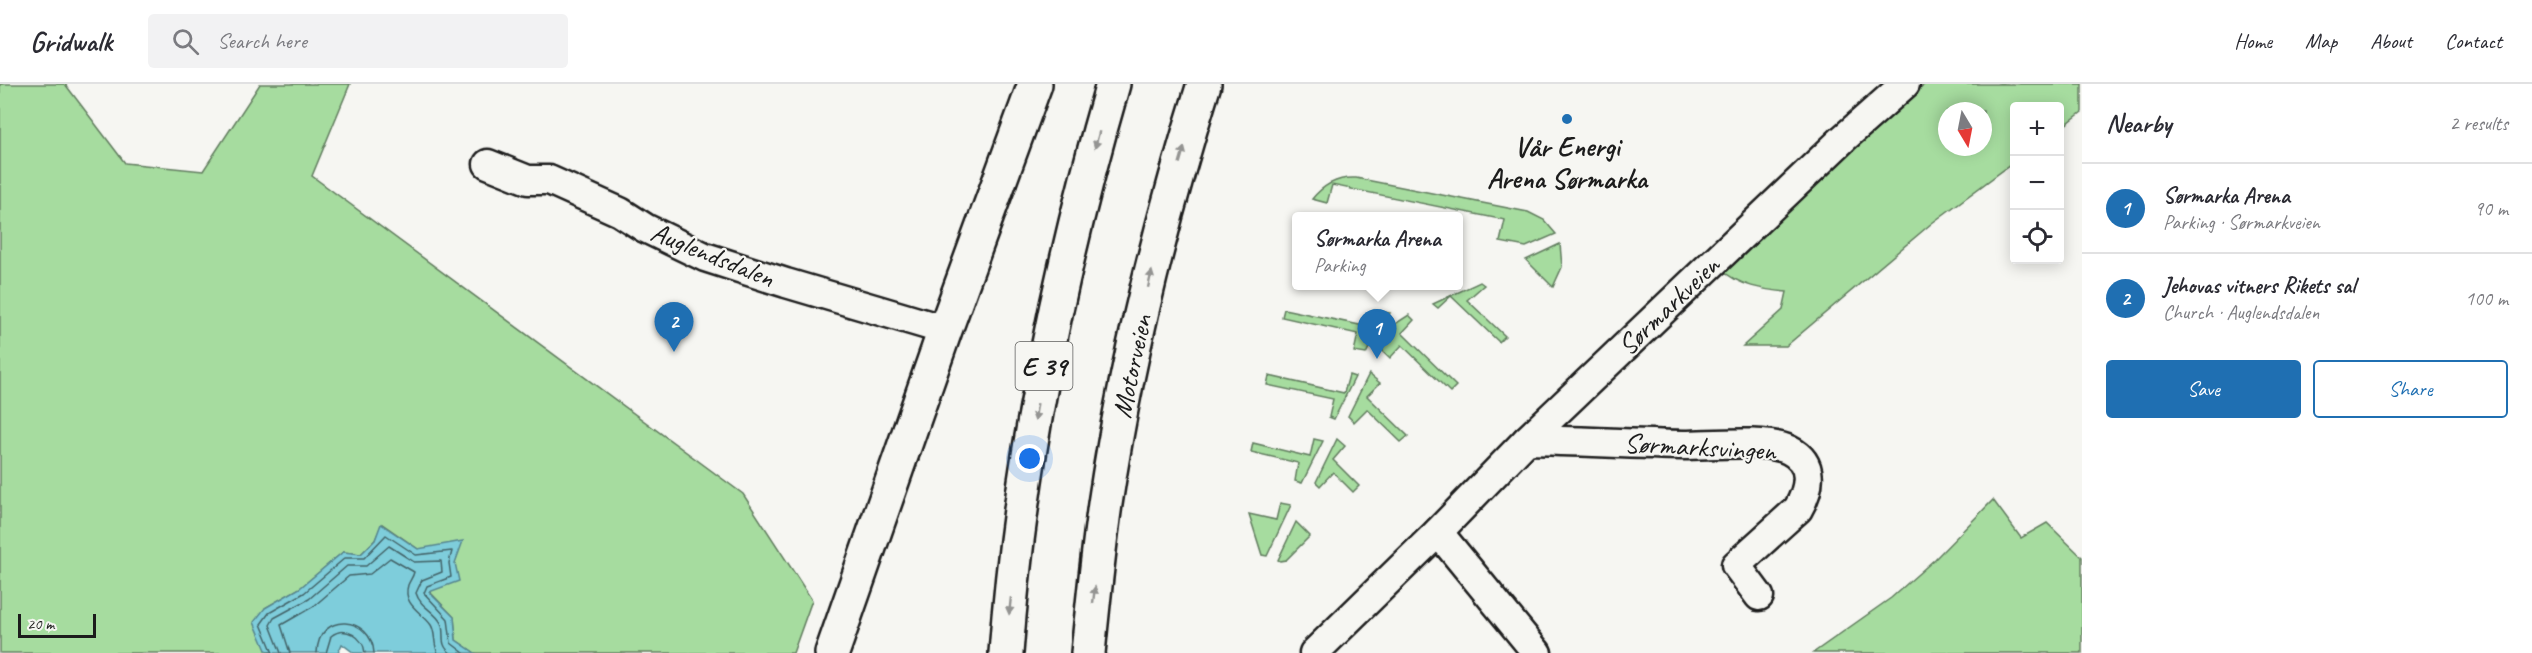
<!DOCTYPE html>
<meta charset="utf-8">
<style>
:root{--surface:#fff;--page:#f2f2f3;--text:#2b2b33;--muted:#7c7c81;--line:#e1e1e2;--accent:#1f6fb2}
body{margin:0;font-family:Caveat,sans-serif;background:var(--page);color:var(--text)}
.controls{position:absolute;right:18px;top:18px;display:grid;overflow:hidden;border-radius:6px;box-shadow:0 3px 15px #0003}
.controls button{width:54px;height:54px;display:grid;place-items:center;padding:0;border:0;border-bottom:2px solid var(--line);background:var(--surface);color:var(--text);font:30px sans-serif}
.compass{position:absolute;left:1938px;top:18px;width:54px;height:54px;border-radius:50%;background:var(--surface);box-shadow:0 3px 15px #0003;rotate:170deg}
.scale{position:absolute;left:18px;bottom:15px;width:78px;box-sizing:border-box;padding-left:6px;border:3px solid #1c1c1c;border-top:0;font-size:16px;line-height:21px;white-space:nowrap;color:#1c1c1c;-webkit-text-stroke:4px #f6f6f2;paint-order:stroke}
.you{position:absolute;left:1030px;top:375px;width:21px;height:21px;margin:-15px;border:4px solid #fff;border-radius:50%;background:#1a73e8;box-shadow:0 0 0 9px #1a73e833}
.badge{display:grid;place-items:center;width:39px;height:39px;border-radius:50%;background:var(--accent);color:#fff;font-size:20px;font-weight:700}
.pin{position:absolute;translate:-50% -50px;filter:drop-shadow(0 2px 3px #0008)}
.pin::after{content:'';position:absolute;top:32px;width:21px;height:18px;background:inherit;clip-path:polygon(0 0,100% 0,50% 100%)}
.popup{position:absolute;left:1292px;top:128px;width:171px;height:78px;box-sizing:border-box;display:grid;place-content:center;border-radius:6px;background:var(--surface);filter:drop-shadow(0 2px 4px #0005);font-size:20px;white-space:nowrap;color:var(--muted)}
.popup b{font-size:22px;color:var(--text)}
.popup::after{content:'';position:absolute;left:50%;top:100%;margin-left:-12px;border:12px solid transparent;border-top-color:var(--surface)}
.list{margin:0;padding:0;list-style:none}
h2{display:flex;justify-content:space-between;align-items:center;height:78px;margin:0;padding:0 24px;font-size:26px}
h2 small{font-size:20px;font-weight:400;color:var(--muted)}
.list li{display:grid;grid-template-columns:39px 1fr auto;gap:18px;align-items:center;box-sizing:border-box;height:90px;padding:0 24px;border-top:2px solid var(--line)}
.list b{display:block;font-size:22px;white-space:nowrap}
.list p{margin:0;font-size:20px;white-space:nowrap;color:var(--muted)}
.list em{font-size:20px;font-style:normal;color:var(--muted)}
.actions{display:flex;gap:12px;padding:18px 24px}
.actions a{flex:1;padding:14px 0;border:2px solid var(--accent);border-radius:6px;text-align:center;font-size:21px;color:var(--accent)}
.actions .main{background:var(--accent);color:#fff}
.icon{flex:none;width:33px;height:33px;fill:none;stroke:currentColor;stroke-width:2;stroke-linecap:round;stroke-linejoin:round}
.map{position:relative;flex:none;width:2082px;height:569px;overflow:hidden}
header{display:flex;align-items:center;gap:36px;box-sizing:border-box;height:84px;padding:0 30px;background:var(--surface);border-bottom:2px solid var(--line)}
header strong{font-size:28px}
nav{display:flex;gap:33px;margin-inline-start:auto;font-size:21px}
.search{width:420px;height:54px;background:var(--page);display:flex;align-items:center;gap:15px;box-sizing:border-box;padding:0 21px;border-radius:6px;color:var(--muted);font-size:22px}
main{display:flex}
aside{flex:1;background:var(--surface)}
.map>svg:first-child{display:block}
.green{fill:#a6dc9f;stroke:#617c5e;stroke-width:1.5;fill-rule:evenodd}
.water{fill:#7ecddb;stroke:#57868f;stroke-width:1.5}
.lines{fill:none;stroke-linecap:round;stroke-linejoin:round}
.shore{stroke:#436368;stroke-width:1.5}
.minor-casing{stroke:#1c1c1c;stroke-width:33}
.secondary-casing{stroke:#1c1c1c;stroke-width:38}
.motorway-casing{stroke:#1c1c1c;stroke-width:38}
.minor{stroke:#f6f6f2;stroke-width:28}
.secondary{stroke:#f6f6f2;stroke-width:33}
.motorway{stroke:#f6f6f2;stroke-width:33}
.oneway{fill:#949492}
.poi-dot{fill:#1f6fb2;stroke:#f6f6f2;stroke-width:2}
.labels{text-anchor:middle;stroke-width:4.5;stroke-linejoin:round;paint-order:stroke}
.shield{fill:#f6f6f2;stroke:#5d5d5c;stroke-width:1.5}
.shield-label{font-size:27px;font-weight:bold;fill:#1c1c1c}
.poi-label{font-size:28px;font-weight:bold;fill:#1c1c1c;stroke:#f6f6f2}
.street-label{font-size:28px;fill:#1c1c1c;stroke:#f6f6f2}
</style>
<header>
<strong>Gridwalk</strong>
<div class="search"><svg class="icon" aria-label="search" viewBox="0 0 24 24"><circle cx="10" cy="10" r="6"/><path d="M15 15l6 6"/></svg>Search here</div>
<nav><a>Home</a><a>Map</a><a>About</a><a>Contact</a></nav>
</header>
<main>
<div class="map">
<svg width="2082" height="569" viewBox="0 0 2082 569">
<rect width="100%" height="100%" fill="#f6f6f2"/>
<filter id="ink" filterUnits="userSpaceOnUse"><feTurbulence type="fractalNoise" baseFrequency=".0167" numOctaves="2"/><feDisplacementMap in="SourceGraphic" scale="12" xChannelSelector="R" yChannelSelector="G"/><feConvolveMatrix kernelMatrix="1 2 1 2 8 2 1 2 1" color-interpolation-filters="sRGB"/></filter>
<g filter="url(#ink)">
<g class="green">
<polygon points="0,0 65,0 125,79 203,87 260,0 350,0 312,92 743,410 812,516 793,569 475,569 456,556 454,533 429,507 418,465 382,440 375,456 361,470 343,468 300,504 265,524 266,566 274,569 0,569"/>
<path d="M1925 0H2082V28L2060 45V22H2014V78L1932 139 1786 262H1743L1783 226 1787 208C1764 206 1738 202 1721 185L1819 90ZM1947 27H1983V63H1947Z"/>
<path d="M1356 94 1528 128 1544 136 1556 150 1526 163 1500 158 1505 136 1332 101 1327 119 1312 115C1323 101 1338 93 1356 94Z"/>
<polygon points="1560,160 1562,183 1553,203 1526,176"/>
<polygon points="1480,198 1484,201 1467,216 1505,252 1499,258 1451,212 1438,224 1433,220"/>
<polygon points="1284,225 1369,243 1374,226 1390,229 1379,243 1366,270 1354,268 1358,250 1282,233"/>
<polygon points="1409,231 1414,236 1402,249 1456,302 1450,308 1402,261 1390,274 1381,265 1395,240"/>
<polygon points="1369,290 1380,299 1367,312 1408,352 1401,358 1367,325 1354,338 1348,332"/>
<polygon points="1349,291 1355,293 1334,335 1329,333 1333,315 1267,301 1269,292 1344,309"/>
<polygon points="1314,355 1323,357 1302,399 1295,397 1298,379 1251,368 1253,359 1310,373"/>
<polygon points="1337,355 1345,362 1333,376 1359,402 1353,408 1333,388 1320,402 1316,398"/>
<polygon points="1993,416 2021,454 2047,439 2082,473 2082,569 1813,569 1891,514 1935,475"/>
<polygon points="1280,419 1291,421 1267,472 1262,471 1249,430 1276,436"/>
<polygon points="1296,438 1310,452 1286,476 1280,477 1278,476"/>
</g>
<polygon class="water" points="381,440 418,465 463,457 455,479 459,497 429,508 454,533 456,556 475,569 354,569 342,560 338,569 274,569 266,566 254,538 265,524 300,504 343,468 361,470 375,456"/>
<g class="lines">
<g class="shore">
<polyline points="273,569 261,540 269,529 304,509 345,474 364,474 386,451 416,471 452,467 449,479 451,493 427,502 424,509 448,535 451,559 464,569"/>
<path d="M281 569 270 541 274 534 309 515 347 482H366L389 462 414 478 441 477 442 488 422 496 416 509C420 523 435 527 441 539 446 550 438 560 451 569"/>
<path d="M290 569 281 541 314 522 349 492 370 490 390 474 414 488C413 493 410 496 408 501 402 521 422 528 431 541 436 549 433 560 438 569"/>
<path d="M317 569C318 526 372 532 374 569"/>
<path d="M326 569 331 552C345 541 364 553 365 569"/>
</g>
<g class="minor-casing">
<g id="minor">
<polyline points="488,80 528,96 549,96 620,128 645,144 705,173 786,199 945,246"/>
<path d="M1527 356C1580 357 1632 360 1684 361 1711 361 1767 355 1789 366 1815 379 1810 404 1798 425L1736 481 1759 512"/>
<polyline points="1438,448 1537,569"/>
<polyline points="1314,569 1438,448 1527,356 1844,54 1905,0"/>
</g>
</g>
<g class="secondary-casing">
<polyline id="secondary" points="832,569 945,246 1035,0"/>
</g>
<g class="motorway-casing">
<g id="motorway">
<path d="M1006 569C1020 376 1059 186 1113 0"/>
<path d="M1088 569C1093 519 1098 469 1105 420 1126 278 1161 137 1204 0"/>
</g>
</g>
<use href="#minor" class="minor"/>
<use href="#secondary" class="secondary"/>
<use href="#motorway" class="motorway"/>
</g>
<defs><path id="oneway-solid" d="M-6-.8H1V-3.2L6.5 0L1 3.2V.8H-6Z" transform="scale(1.5)"/></defs>
<g class="oneway">
<use href="#oneway-solid" transform="translate(1097 56) rotate(105)"/>
<use href="#oneway-solid" transform="translate(1182 71) rotate(-74)"/>
<use href="#oneway-solid" transform="translate(1150 195) rotate(-77)"/>
<use href="#oneway-solid" transform="translate(1036 328) rotate(99)"/>
<use href="#oneway-solid" transform="translate(1094 511) rotate(-83)"/>
<use href="#oneway-solid" transform="translate(1010 522) rotate(96)"/>
</g>
</g>
<circle class="poi-dot" cx="1567" cy="35" r="6"/>
<g class="labels">
<rect class="shield" x="1015.5" y="258" width="57" height="48" rx="4.5"/>
<g class="shield-label">
<text x="1044" y="291">E 39</text>
</g>
<g class="poi-label">
<text x="1567" y="72">Vår Energi<tspan x="1567" dy="32">Arena Sørmarka</tspan></text>
</g>
<g class="street-label">
<text transform="translate(713 170) rotate(22)" y="10">Auglendsdalen</text>
<text transform="translate(1668 221) rotate(-44)" y="10">Sørmarkveien</text>
<text transform="translate(1131 282) rotate(-78)" y="10">Motorveien</text>
<text transform="translate(1700 362) rotate(3)" y="10">Sørmarksvingen</text>
</g>
</g>
</svg>
<div class="controls">
<button>+</button>
<button>−</button>
<button><svg class="icon" aria-label="locate" viewBox="0 0 24 24"><circle cx="12" cy="12" r="6"/><path d="M12 2v4M12 18v4M2 12h4M18 12h4"/></svg></button>
</div>
<svg class="compass" viewBox="-18 -18 36 36"><path d="M0-13l5 13h-10z" fill="#e53935"/><path d="M0 13l5-13h-10z" fill="#7c7c81"/></svg>
<div class="scale">20 m</div>
<div class="you"></div>
<div class="pin badge" style="left:1377px;top:275px">1</div>
<div class="popup"><b>Sørmarka Arena</b>Parking</div>
<div class="pin badge" style="left:674px;top:268px">2</div>
</div>
<aside>
<h2>Nearby<small>2 results</small></h2>
<ul class="list">
<li><span class="badge">1</span><div><b>Sørmarka Arena</b><p>Parking · Sørmarkveien</p></div><em>90 m</em></li>
<li><span class="badge">2</span><div><b>Jehovas vitners Rikets sal</b><p>Church · Auglendsdalen</p></div><em>100 m</em></li>
</ul>
<div class="actions"><a class="main">Save</a><a>Share</a></div>
</aside>
</main>
